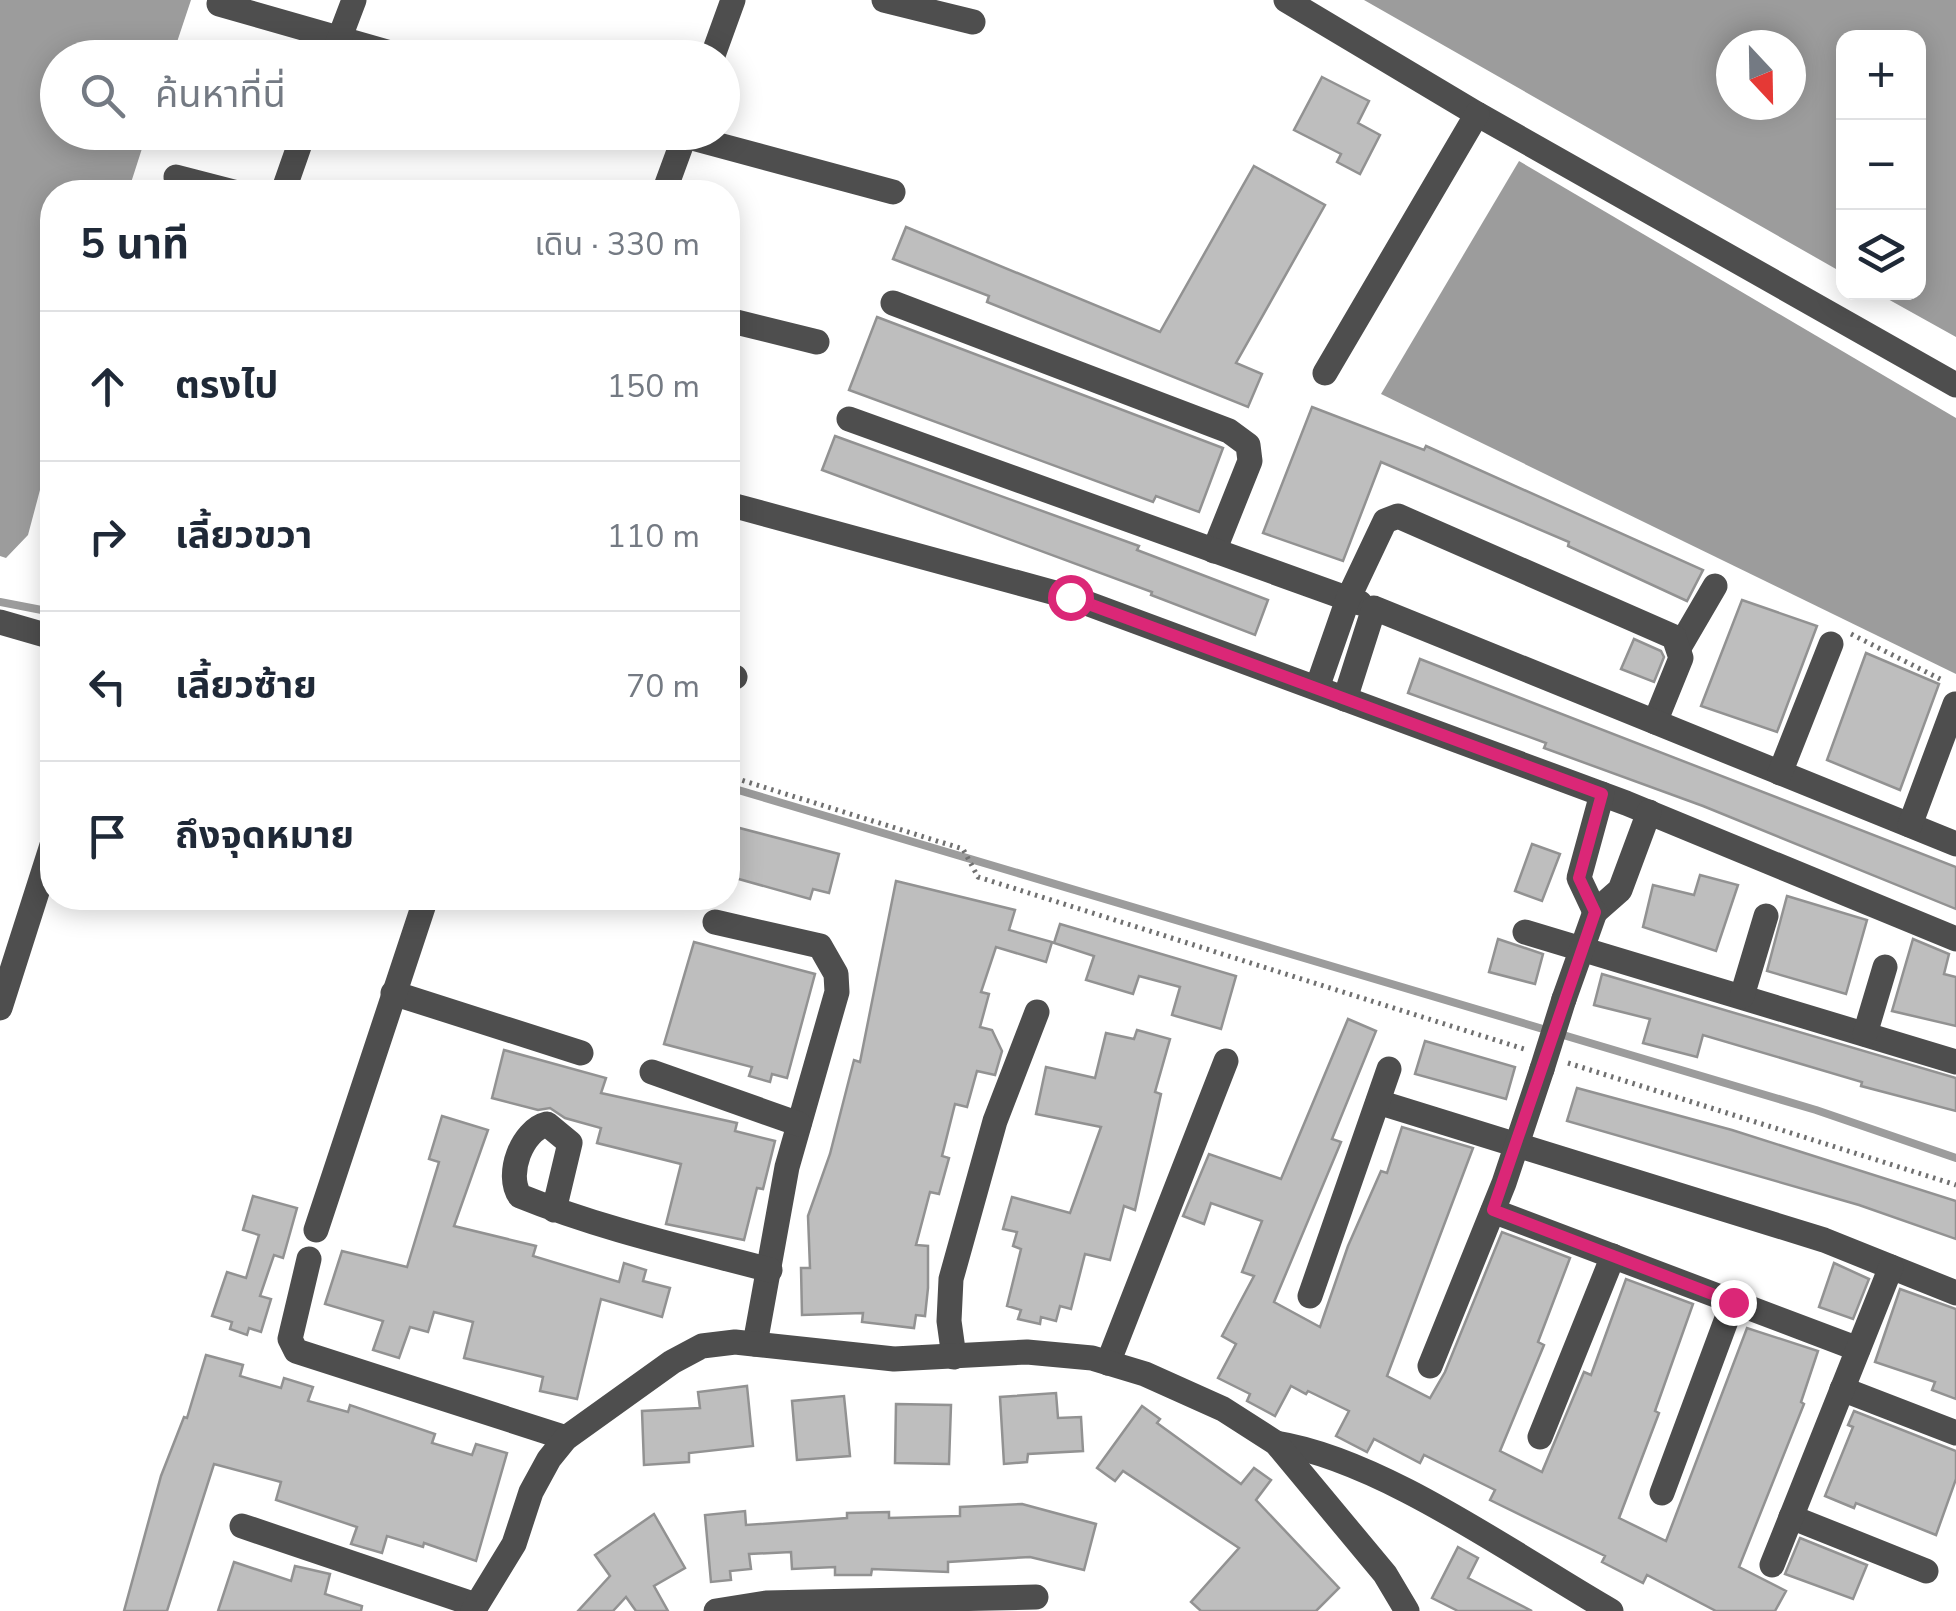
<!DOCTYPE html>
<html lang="th">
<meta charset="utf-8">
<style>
:root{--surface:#fff;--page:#f2f2f3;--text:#1f2937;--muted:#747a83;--line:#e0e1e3}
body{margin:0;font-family:"Nunito Sans","Noto Sans Thai",sans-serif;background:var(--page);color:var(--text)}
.controls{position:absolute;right:30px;top:30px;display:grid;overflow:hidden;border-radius:20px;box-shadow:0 5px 25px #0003}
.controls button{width:90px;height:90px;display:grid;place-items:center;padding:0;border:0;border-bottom:2px solid var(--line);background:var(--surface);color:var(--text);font:50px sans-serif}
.compass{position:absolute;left:1716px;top:30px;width:90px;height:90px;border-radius:50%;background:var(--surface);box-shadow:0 5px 25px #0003;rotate:158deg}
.stop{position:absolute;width:30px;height:30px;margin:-22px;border:8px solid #db2777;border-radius:50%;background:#fff}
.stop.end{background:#db2777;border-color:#fff;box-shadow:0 2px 10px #0008}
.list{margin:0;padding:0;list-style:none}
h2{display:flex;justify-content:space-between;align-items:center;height:130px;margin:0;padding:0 40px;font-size:42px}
h2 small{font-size:32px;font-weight:400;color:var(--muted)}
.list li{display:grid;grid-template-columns:65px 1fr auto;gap:30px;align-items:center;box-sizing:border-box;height:150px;padding:0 40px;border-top:2px solid var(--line)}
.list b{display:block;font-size:38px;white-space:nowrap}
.list em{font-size:32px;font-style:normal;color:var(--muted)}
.icon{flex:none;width:55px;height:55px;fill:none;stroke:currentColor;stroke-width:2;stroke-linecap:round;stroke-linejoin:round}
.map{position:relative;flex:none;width:1956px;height:1611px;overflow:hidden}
.search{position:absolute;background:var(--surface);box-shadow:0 5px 25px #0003;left:40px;top:40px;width:700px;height:110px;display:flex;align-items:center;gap:25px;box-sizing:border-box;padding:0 35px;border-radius:55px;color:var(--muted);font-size:38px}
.panel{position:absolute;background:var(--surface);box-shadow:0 5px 25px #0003;left:40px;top:180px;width:700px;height:730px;border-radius:40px}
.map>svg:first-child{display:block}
.water{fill:#9c9c9c;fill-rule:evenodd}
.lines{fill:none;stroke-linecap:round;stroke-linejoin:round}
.stream{stroke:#9c9c9c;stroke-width:8}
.building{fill:#bebebe;stroke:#929292;stroke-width:2.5}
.path{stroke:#707070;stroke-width:5;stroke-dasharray:2.5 5;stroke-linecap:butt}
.minor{stroke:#4e4e4e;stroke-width:25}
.minor-bridge{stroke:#4e4e4e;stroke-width:25}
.route{stroke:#db2777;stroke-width:12}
</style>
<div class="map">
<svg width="1956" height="1611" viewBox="0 0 1956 1611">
<rect width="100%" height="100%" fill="#fff"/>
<g class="water">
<polygon points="0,0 191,0 172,57 58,58 58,132 147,133 128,192 52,192 52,445 28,535 6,558 0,556"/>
<path d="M1364 0H1956V337L1877 293 1918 292V38H1844L1843 273ZM1731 45H1791V105H1731Z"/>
<polygon points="1519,161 1956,418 1956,674 1381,394"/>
</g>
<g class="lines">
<g class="stream">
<polyline points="0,602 52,612"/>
<polyline points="728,787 1816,1110 1956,1158"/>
</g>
</g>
<g class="building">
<polygon points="1322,77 1369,101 1358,123 1380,135 1360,174 1337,162 1341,154 1294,130"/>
<polygon points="1254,166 1325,205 1236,363 1262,374 1248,407 987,302 989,296 893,259 906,227 1160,332"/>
<polygon points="877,317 1223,448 1199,512 1156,496 1153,502 849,390"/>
<polygon points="1312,407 1424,450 1426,446 1703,570 1687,601 1568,546 1569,542 1381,462 1343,561 1263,533"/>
<polygon points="835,436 1139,546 1137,550 1268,600 1255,635 1151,595 1152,592 822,470"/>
<polygon points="1742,600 1817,626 1777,732 1701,706"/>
<polygon points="1634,639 1661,651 1664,657 1654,682 1621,669"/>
<polygon points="1866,653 1939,684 1900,790 1827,760"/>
<polygon points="1420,659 1956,867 1956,909 1703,806 1544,748 1546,743 1408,693"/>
<polygon points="728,825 839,854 829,893 813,889 810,899 728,876"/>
<polygon points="1532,844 1560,854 1542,901 1515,891"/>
<polygon points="1700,875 1738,885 1716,951 1643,927 1653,885 1694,895"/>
<polygon points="896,881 1015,910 1009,930 1052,942 1046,962 996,947 981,992 989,994 980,1027 992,1030 1002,1051 995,1075 977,1071 967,1107 955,1104 942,1156 949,1158 939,1194 930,1192 916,1245 928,1246 928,1288 925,1316 916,1315 914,1328 862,1322 863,1313 802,1315 801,1268 810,1268 808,1216 830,1154 854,1060 860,1062"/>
<polygon points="1787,896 1867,920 1846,994 1767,971"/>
<polygon points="1060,924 1236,976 1221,1029 1172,1015 1180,987 1139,976 1133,994 1086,980 1094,956 1054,943"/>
<polygon points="1498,939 1543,954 1535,984 1489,972"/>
<polygon points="1913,939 1949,954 1944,974 1956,977 1956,1026 1892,1011"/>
<polygon points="694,942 815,974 787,1078 772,1074 770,1082 749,1076 752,1067 664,1044"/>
<polygon points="1602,974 1956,1078 1956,1111 1861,1086 1862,1082 1703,1035 1697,1057 1643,1043 1650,1019 1594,1005"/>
<polygon points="1348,1019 1376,1031 1332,1139 1341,1142 1274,1302 1320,1327 1348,1246 1381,1171 1387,1173 1402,1127 1473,1148 1387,1376 1430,1398 1445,1372 1502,1232 1570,1258 1538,1342 1544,1345 1500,1451 1542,1472 1584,1372 1591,1375 1626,1279 1693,1304 1655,1411 1659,1413 1619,1518 1666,1541 1747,1328 1818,1351 1801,1402 1804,1404 1739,1567 1786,1591 1775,1611 1716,1611 1647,1575 1643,1583 1602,1562 1605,1556 1490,1500 1495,1490 1424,1455 1420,1463 1374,1439 1367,1452 1336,1436 1349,1411 1308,1391 1306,1394 1291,1386 1275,1416 1247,1401 1250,1394 1218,1378 1236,1344 1222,1336 1254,1276 1242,1272 1262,1221 1211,1203 1204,1224 1183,1216 1209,1154 1281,1179"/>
<polygon points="1137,1030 1170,1039 1155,1092 1161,1094 1135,1210 1124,1206 1110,1260 1085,1254 1071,1309 1060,1306 1056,1321 1041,1317 1040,1324 1018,1319 1021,1310 1007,1306 1021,1249 1013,1246 1017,1232 1003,1229 1012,1197 1070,1213 1101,1127 1036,1114 1046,1067 1095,1078 1106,1033 1134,1039"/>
<polygon points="1425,1041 1515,1067 1506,1099 1415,1074"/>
<polygon points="504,1050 606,1078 601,1093 737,1123 735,1131 775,1141 763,1189 757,1188 744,1240 666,1224 681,1164 597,1143 601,1128 565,1118 550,1108 538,1110 492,1098"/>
<polygon points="1577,1088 1732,1130 1956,1201 1956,1239 1859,1205 1567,1121"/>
<polygon points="442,1116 488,1130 454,1226 536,1246 533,1256 619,1282 624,1263 646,1270 643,1281 670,1288 662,1317 601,1299 577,1399 540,1391 543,1377 464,1358 473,1322 434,1312 428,1332 410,1327 399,1358 373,1350 383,1321 325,1304 342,1251 407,1267 439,1162 429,1159"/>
<polygon points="253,1196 297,1208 283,1258 274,1255 260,1296 271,1299 261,1332 249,1328 247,1335 230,1329 232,1322 212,1316 227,1272 246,1278 259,1235 243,1230"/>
<polygon points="1834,1263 1869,1279 1853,1319 1819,1307"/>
<polygon points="1900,1289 1956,1309 1956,1399 1932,1390 1935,1382 1875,1362"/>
<polygon points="206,1355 243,1365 240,1376 281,1388 284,1378 313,1387 308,1401 348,1412 350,1405 435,1434 432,1443 472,1455 476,1444 507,1453 476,1561 424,1543 423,1547 387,1536 382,1553 351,1544 357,1527 276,1500 281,1482 214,1464 167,1611 124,1611 161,1476 184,1417 187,1418"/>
<polygon points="747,1386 753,1446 689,1453 689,1462 644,1465 642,1411 700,1408 698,1392"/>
<polygon points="1056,1393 1058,1418 1081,1417 1083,1451 1028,1454 1027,1462 1004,1464 1000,1397"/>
<polygon points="844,1396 850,1456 797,1460 792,1401"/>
<polygon points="896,1404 951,1405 949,1464 895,1463"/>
<polygon points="1142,1406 1160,1419 1157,1423 1241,1484 1254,1468 1271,1480 1256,1500 1339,1588 1316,1611 1201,1611 1191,1602 1239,1548 1123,1471 1115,1481 1097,1468"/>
<polygon points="1854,1411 1956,1451 1956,1479 1936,1535 1856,1503 1854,1508 1825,1496 1853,1427 1848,1425"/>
<polygon points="1022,1504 1096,1524 1084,1570 1030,1557 948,1562 948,1572 872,1569 871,1575 835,1575 835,1567 792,1569 791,1552 749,1554 751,1569 730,1571 731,1580 711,1582 705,1515 745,1511 746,1525 847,1518 847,1513 889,1512 889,1518 960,1516 960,1507"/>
<polygon points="654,1514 685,1568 654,1586 668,1611 636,1611 626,1597 613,1611 578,1611 610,1576 595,1555"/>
<polygon points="1800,1538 1867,1565 1853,1599 1785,1574"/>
<polygon points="1458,1547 1478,1558 1468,1578 1532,1611 1458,1611 1432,1598"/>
<polygon points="234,1562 291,1581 295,1566 330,1574 325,1594 362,1606 361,1611 218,1611"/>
</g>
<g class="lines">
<g class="path">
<polyline points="1851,634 1944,681"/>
<polyline points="728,776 963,849 978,877 1524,1049"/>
<polyline points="1568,1063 1956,1185"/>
</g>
<g class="minor">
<polyline points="884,0 973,22"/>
<polyline points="1286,0 1477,114 1956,385"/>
<polyline points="219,4 408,58"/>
<polyline points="332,58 354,0"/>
<polyline points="712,58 733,0"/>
<polyline points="670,132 893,192"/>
<polyline points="176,177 234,192"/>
<polyline points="283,192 304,132"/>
<polyline points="664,192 686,132"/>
<polyline points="893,303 1229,431 1248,445 1250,461 1214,551"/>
<polyline points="728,320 817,342"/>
<polyline points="1325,373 1477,114"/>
<polyline points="849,419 1360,603"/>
<polyline points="728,504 1070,597 1626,803 1956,939"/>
<polyline points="0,622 52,637"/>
<polyline points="1680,646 1715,586"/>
<polyline points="728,675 735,677"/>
<polyline points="1317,688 1348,599 1385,521 1398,516 1674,637 1681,658 1655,722"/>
<polyline points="1345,699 1374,608 1956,844"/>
<polyline points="1780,773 1831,644"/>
<polyline points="1602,794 1579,878 1595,912 1620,890 1649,812"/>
<polyline points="1910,825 1955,704"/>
<polyline points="715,922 820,946 836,974 837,992 787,1167 755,1344"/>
<polyline points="1525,932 1956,1062"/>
<polyline points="393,993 581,1053"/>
<polyline points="1742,996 1766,916"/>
<polyline points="1564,999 1595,912"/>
<polyline points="0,1008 52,845"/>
<polyline points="1865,1034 1885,967"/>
<polyline points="652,1072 799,1124"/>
<polyline points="1378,1102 1824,1240 1956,1293"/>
<path d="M554 1210 570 1143 547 1124C522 1130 505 1175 520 1196 601 1229 687 1248 770 1270"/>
<polyline points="1493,1211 1858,1349"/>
<polyline points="316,1230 426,898"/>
<polyline points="309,1259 290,1339 296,1351 566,1438"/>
<polyline points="1310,1296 1389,1069"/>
<polyline points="954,1357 949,1321 951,1279 995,1121 1037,1012"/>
<polyline points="1108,1363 1226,1061"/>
<polyline points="1430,1366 1504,1183 1542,1069"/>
<polyline points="1842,1389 1956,1433"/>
<polyline points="1540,1437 1613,1256"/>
<path d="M1276 1443C1383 1460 1515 1556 1611 1611"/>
<polyline points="1662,1493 1733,1302"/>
<polyline points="1791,1517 1926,1571"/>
<polyline points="242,1526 476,1605"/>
<polyline points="1772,1565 1891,1267"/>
<polyline points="473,1611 514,1544 531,1492 549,1459 566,1438 672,1362 702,1346 735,1342 894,1359 1027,1352 1092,1358 1145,1374 1223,1409 1276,1443 1385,1574 1407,1611"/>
<polyline points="716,1611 766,1603 1036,1597"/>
</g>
<polyline class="minor-bridge" points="1542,1069 1564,999"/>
</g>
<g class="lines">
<polyline class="route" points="1070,597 1602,794 1579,878 1595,912 1493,1210 1733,1302"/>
</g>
</svg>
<div class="controls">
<button>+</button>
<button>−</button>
<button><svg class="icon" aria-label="layers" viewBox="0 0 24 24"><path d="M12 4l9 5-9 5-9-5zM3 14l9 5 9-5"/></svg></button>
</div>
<svg class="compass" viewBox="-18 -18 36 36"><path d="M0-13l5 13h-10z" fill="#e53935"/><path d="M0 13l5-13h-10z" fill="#747a83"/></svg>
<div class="stop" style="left:1070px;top:597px"></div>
<div class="stop end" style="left:1733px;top:1302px"></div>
<div class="search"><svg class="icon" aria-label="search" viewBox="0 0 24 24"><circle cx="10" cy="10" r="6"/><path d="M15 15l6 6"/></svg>ค้นหาที่นี่</div>
<section class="panel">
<h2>5 นาที<small>เดิน · 330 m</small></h2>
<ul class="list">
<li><svg class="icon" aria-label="ahead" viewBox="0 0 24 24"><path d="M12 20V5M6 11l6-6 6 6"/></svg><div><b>ตรงไป</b></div><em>150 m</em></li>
<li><svg class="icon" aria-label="right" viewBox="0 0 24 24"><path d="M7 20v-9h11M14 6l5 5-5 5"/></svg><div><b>เลี้ยวขวา</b></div><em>110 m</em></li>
<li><svg class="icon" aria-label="left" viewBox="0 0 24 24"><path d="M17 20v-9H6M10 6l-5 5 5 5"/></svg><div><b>เลี้ยวซ้าย</b></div><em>70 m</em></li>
<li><svg class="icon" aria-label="arrive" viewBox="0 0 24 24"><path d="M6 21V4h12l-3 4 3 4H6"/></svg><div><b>ถึงจุดหมาย</b></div></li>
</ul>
</section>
</div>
